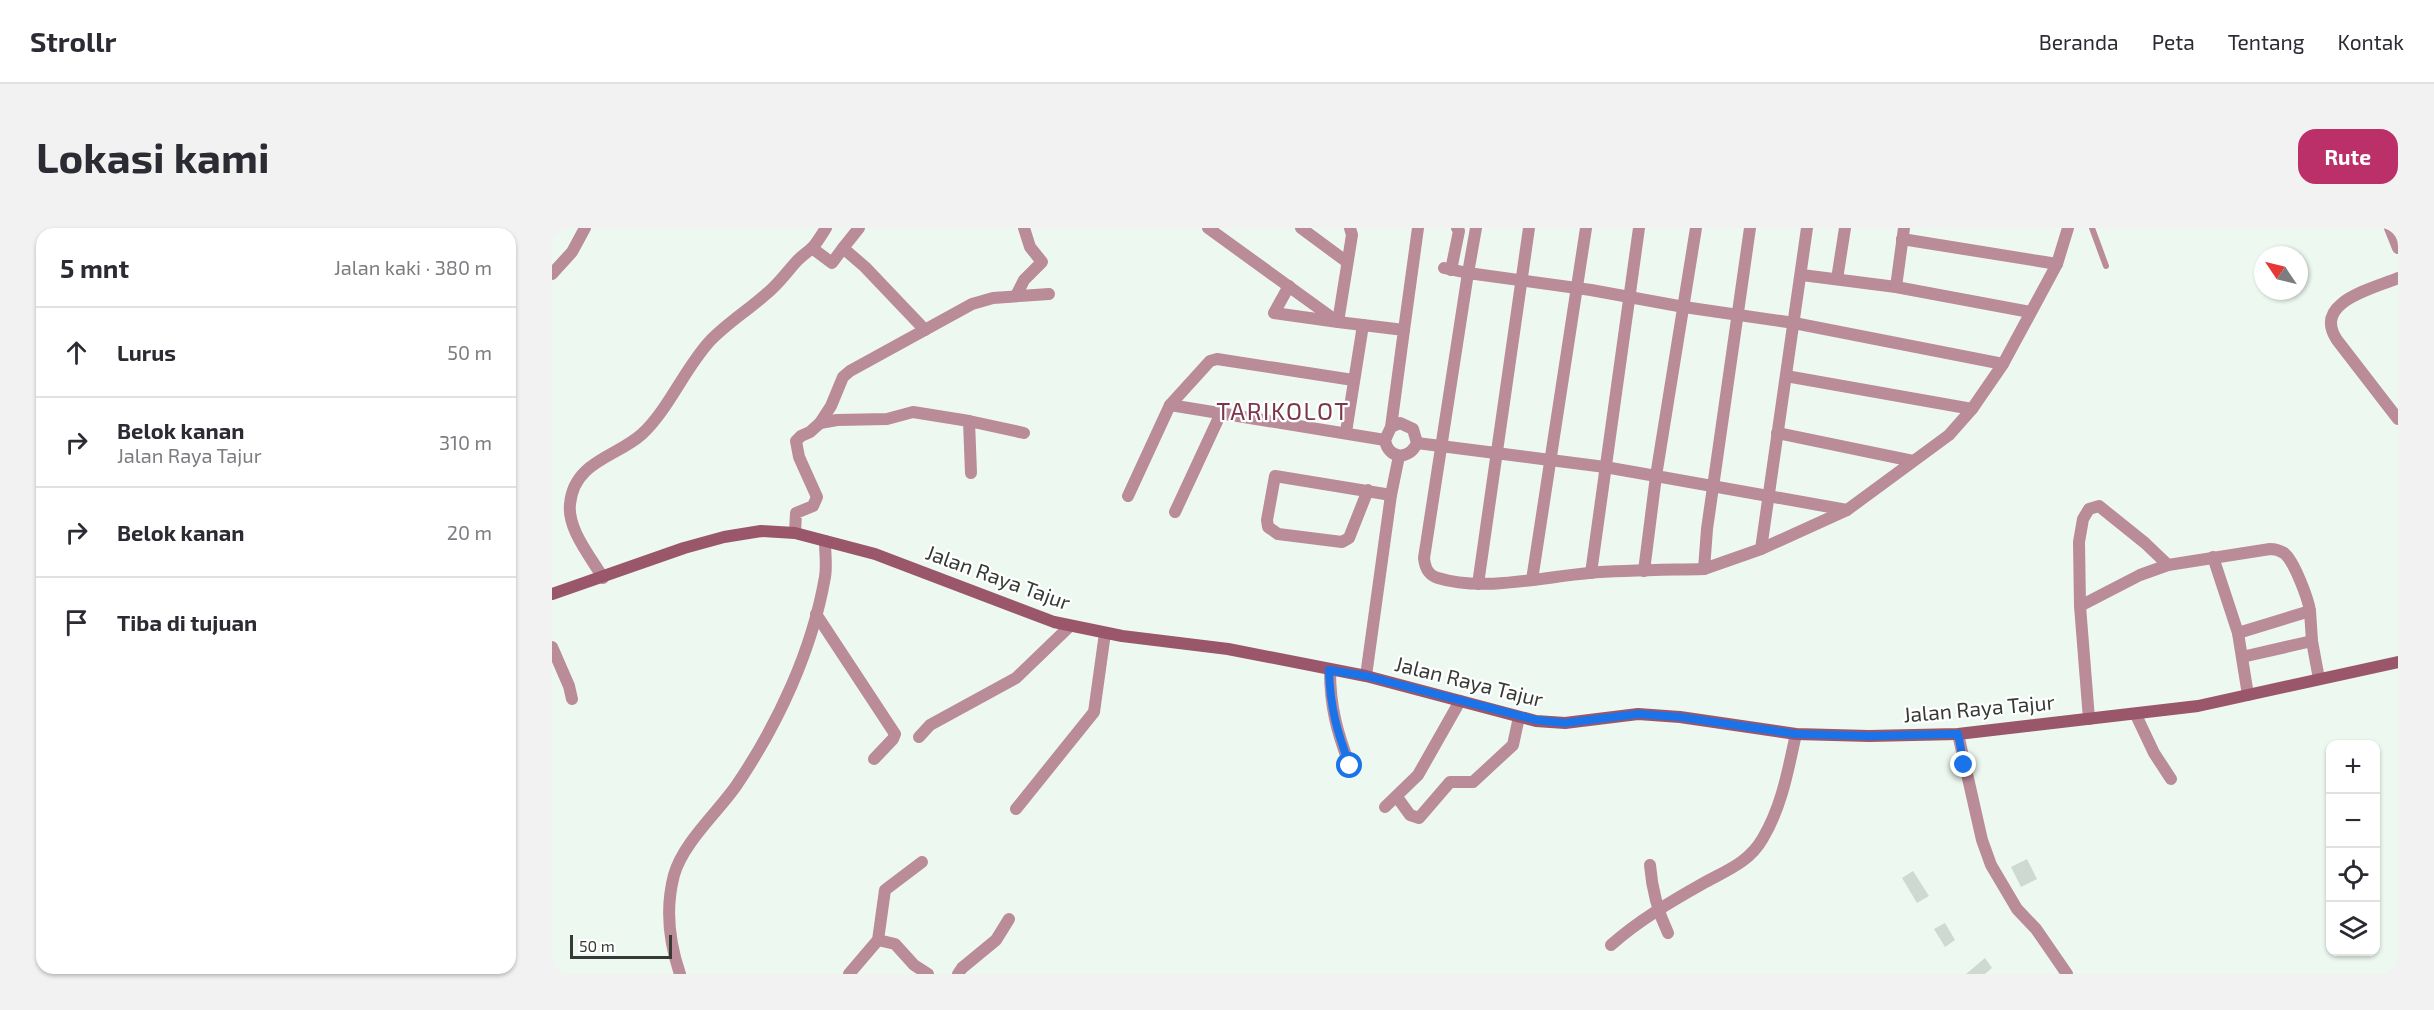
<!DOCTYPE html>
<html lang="id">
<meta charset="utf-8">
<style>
:root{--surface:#fff;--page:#f2f2f3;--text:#2b2b33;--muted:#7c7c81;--line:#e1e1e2;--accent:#bb3068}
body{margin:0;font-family:"Exo 2",sans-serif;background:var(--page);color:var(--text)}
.controls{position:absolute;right:18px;bottom:18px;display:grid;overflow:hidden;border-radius:12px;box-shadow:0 2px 4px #0004}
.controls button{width:54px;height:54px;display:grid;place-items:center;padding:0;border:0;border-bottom:2px solid var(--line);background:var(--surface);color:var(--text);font:30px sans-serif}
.compass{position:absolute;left:1702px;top:18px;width:54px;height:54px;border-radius:50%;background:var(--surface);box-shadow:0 2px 4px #0004;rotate:305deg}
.scale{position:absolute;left:18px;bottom:15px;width:102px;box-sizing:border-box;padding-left:6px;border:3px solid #363a37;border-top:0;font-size:16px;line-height:21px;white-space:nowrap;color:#363a37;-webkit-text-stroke:4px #fff;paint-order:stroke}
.stop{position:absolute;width:18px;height:18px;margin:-14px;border:4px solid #1a73e8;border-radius:50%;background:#fff}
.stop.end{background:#1a73e8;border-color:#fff;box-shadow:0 2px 6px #0008}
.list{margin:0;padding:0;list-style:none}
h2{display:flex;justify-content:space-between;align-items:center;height:78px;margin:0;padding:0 24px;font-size:26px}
h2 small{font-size:20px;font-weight:400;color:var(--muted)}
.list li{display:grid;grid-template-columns:39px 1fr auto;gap:18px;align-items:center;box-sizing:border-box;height:90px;padding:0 24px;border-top:2px solid var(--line)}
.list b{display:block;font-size:22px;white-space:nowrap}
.list p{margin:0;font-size:20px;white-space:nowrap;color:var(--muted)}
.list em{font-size:20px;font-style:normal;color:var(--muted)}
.icon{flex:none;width:33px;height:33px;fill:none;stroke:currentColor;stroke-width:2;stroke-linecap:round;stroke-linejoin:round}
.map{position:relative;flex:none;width:1846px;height:746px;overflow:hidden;border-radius:18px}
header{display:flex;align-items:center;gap:36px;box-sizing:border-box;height:84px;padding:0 30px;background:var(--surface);border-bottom:2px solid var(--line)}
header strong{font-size:28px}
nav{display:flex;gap:33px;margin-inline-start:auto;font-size:21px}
.intro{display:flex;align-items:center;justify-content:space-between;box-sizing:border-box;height:144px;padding:0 36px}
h1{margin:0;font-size:42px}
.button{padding:15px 27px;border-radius:18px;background:var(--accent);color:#fff;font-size:21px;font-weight:700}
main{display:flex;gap:36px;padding:0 36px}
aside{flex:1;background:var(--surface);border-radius:18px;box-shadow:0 2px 4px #0004}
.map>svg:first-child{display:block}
.building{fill:#ced9d1}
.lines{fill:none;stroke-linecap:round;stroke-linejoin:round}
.lane{stroke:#ba8b98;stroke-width:6}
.street{stroke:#ba8b98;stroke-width:12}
.secondary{stroke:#9a576b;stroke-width:12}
.route{stroke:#1a73e8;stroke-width:8}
.labels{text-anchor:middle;stroke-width:4.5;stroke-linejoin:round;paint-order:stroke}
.street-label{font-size:21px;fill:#363a37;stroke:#fff}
.quarter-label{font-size:24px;letter-spacing:1.5px;fill:#7b354c;stroke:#fff}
</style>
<header>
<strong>Strollr</strong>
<nav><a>Beranda</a><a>Peta</a><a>Tentang</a><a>Kontak</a></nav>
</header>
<div class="intro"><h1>Lokasi kami</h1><a class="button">Rute</a></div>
<main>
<aside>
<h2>5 mnt<small>Jalan kaki · 380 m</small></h2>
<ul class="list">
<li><svg class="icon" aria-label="ahead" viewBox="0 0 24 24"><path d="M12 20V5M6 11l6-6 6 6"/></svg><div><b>Lurus</b></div><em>50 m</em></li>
<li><svg class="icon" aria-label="right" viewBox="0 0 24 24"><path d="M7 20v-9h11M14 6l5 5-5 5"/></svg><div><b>Belok kanan</b><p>Jalan Raya Tajur</p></div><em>310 m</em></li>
<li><svg class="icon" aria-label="right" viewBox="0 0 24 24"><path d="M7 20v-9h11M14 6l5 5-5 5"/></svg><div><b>Belok kanan</b></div><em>20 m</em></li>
<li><svg class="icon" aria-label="arrive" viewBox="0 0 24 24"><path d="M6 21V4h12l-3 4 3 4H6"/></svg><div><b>Tiba di tujuan</b></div></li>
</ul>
</aside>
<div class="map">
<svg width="1846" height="746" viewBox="0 0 1846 746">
<rect width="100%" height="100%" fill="#edf9f0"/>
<g class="building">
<polygon points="1475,631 1485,651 1469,659 1459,639"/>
<polygon points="1361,643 1377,668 1365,675 1350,650"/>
<polygon points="1393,695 1403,712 1393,719 1382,701"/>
<polygon points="1433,730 1440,740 1433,746 1414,746"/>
</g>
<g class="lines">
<polyline class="lane" points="1540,0 1554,38"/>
<g class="street">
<polyline points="307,0 291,20 313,39 373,102"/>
<path d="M656 0 786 94 852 102 839 199 833 212C836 231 857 233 865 215L861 201 848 195 839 199"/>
<polyline points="749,0 795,34"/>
<polyline points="1144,0 1104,248 1295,282"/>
<polyline points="1198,0 1155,301 1152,341 1209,321 1295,282 1397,207 1420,181 1451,136 1505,36 1516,0"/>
<polyline points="1838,0 1846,20"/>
<polyline points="1350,11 1505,36"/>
<polyline points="260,20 280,35 291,20"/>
<polyline points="892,40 916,45 924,0"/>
<polyline points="899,42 907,3 905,0"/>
<polyline points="0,46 20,24 33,0"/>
<polyline points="1250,47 1344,59 1478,84"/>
<path d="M1846 50C1820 61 1760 74 1785 112L1846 191"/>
<polyline points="1285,51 1293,0"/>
<polyline points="737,58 722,85 786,94 800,7 798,0"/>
<polyline points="1344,59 1352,0"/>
<polyline points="464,68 472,52 490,34 478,19 472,0"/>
<polyline points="852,102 866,0"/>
<polyline points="1234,148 1420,181"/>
<polyline points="618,177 833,212"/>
<polyline points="417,193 419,245"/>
<polyline points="268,195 285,192 335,191 361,184 417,193 472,205"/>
<polyline points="794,204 811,97"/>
<polyline points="1225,205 1361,233"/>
<polyline points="865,215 1053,239 1104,248 1092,343"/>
<polyline points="816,262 797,310 790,314 726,306 716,299 715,292 723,248 839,267"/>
<polyline points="576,268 618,177 658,133 665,131 801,152"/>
<polyline points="623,284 669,185"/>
<polyline points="243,305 244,285 261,278 265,269 247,229 244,213 249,208 258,204 268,195 279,178 291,149 298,143 420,76 441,70 497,66"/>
<polyline points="1209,321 1255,0"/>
<polyline points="1661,329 1686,405 1696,467"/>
<path d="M1152 341C1113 342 1075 342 1037 345 991 349 931 364 886 350 876 347 873 340 872 330L916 45 1039 62 1132 79 1242 95 1451 136"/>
<polyline points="1039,345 1087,0"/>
<path d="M51 350C39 329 15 301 18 276 22 233 65 229 90 206 116 182 132 142 157 114 174 96 195 83 213 67 225 58 234 45 244 34 249 28 256 24 261 19 266 13 270 6 274 0"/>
<polyline points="980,352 1034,0"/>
<polyline points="926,356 977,0"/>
<path d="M1528 378 1588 347 1616 337 1718 321C1723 321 1727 322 1732 325 1742 333 1756 370 1758 383L1686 405"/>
<polyline points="1758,383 1760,413 1767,451"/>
<polyline points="264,386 343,506 341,511 322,531"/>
<polyline points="0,419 17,458 20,471"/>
<polyline points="1690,429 1760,413"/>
<path d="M778 442C778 479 785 504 798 538"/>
<polyline points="814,448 839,267 847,228"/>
<polyline points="1584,487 1602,525 1619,551"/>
<polyline points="1537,491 1528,378 1527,314 1531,291 1537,281 1547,278 1593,315 1616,337"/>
<polyline points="1406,506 1430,612 1439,637 1465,681 1484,701 1515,746"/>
<polyline points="367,509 378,497 464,450 518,398"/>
<polyline points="845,569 858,587 867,590 898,554 921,554 961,517 967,489"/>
<polyline points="833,579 866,547 908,473"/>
<polyline points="464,581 542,484 553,405"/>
<path d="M1098 637C1100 662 1105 682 1116 705"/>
<polyline points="326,712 343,716 362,737 376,746"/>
<path d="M1059 717C1086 693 1118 674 1150 656 1173 643 1197 635 1211 610 1230 578 1236 542 1244 506"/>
<path d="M128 746C117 714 113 681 122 647 131 615 165 585 184 558 226 496 260 423 273 349 275 338 273 325 273 313"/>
<polyline points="297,746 326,712 333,662 370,634"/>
<polyline points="406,746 410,740 444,712 457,691"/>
</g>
<polyline class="secondary" points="0,366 132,320 172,309 209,303 243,305 323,326 502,394 570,408 676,421 814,448 984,493 1013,495 1086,486 1128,489 1244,506 1317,508 1406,506 1646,478 1846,434"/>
</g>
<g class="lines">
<path class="route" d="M798 538C785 504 778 479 777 442L814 448 984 492 1013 495 1086 486 1128 489 1244 506 1317 508 1406 506 1412 537"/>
</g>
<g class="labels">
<g class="street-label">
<text transform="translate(446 350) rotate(20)" y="7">Jalan Raya Tajur</text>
<text transform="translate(917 454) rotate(14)" y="7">Jalan Raya Tajur</text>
<text transform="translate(1427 481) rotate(-5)" y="7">Jalan Raya Tajur</text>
</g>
<g class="quarter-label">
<text x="731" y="192">TARIKOLOT</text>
</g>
</g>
</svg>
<div class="controls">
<button>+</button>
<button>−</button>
<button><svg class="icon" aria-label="locate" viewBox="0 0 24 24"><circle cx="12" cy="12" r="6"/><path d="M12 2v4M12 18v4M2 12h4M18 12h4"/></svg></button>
<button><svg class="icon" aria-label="layers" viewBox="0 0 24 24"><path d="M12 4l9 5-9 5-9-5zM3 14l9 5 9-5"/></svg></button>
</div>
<svg class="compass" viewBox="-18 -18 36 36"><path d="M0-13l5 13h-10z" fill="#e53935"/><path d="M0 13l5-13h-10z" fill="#7c7c81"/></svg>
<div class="scale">50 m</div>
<div class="stop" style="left:798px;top:538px"></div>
<div class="stop end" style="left:1412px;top:537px"></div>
</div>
</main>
